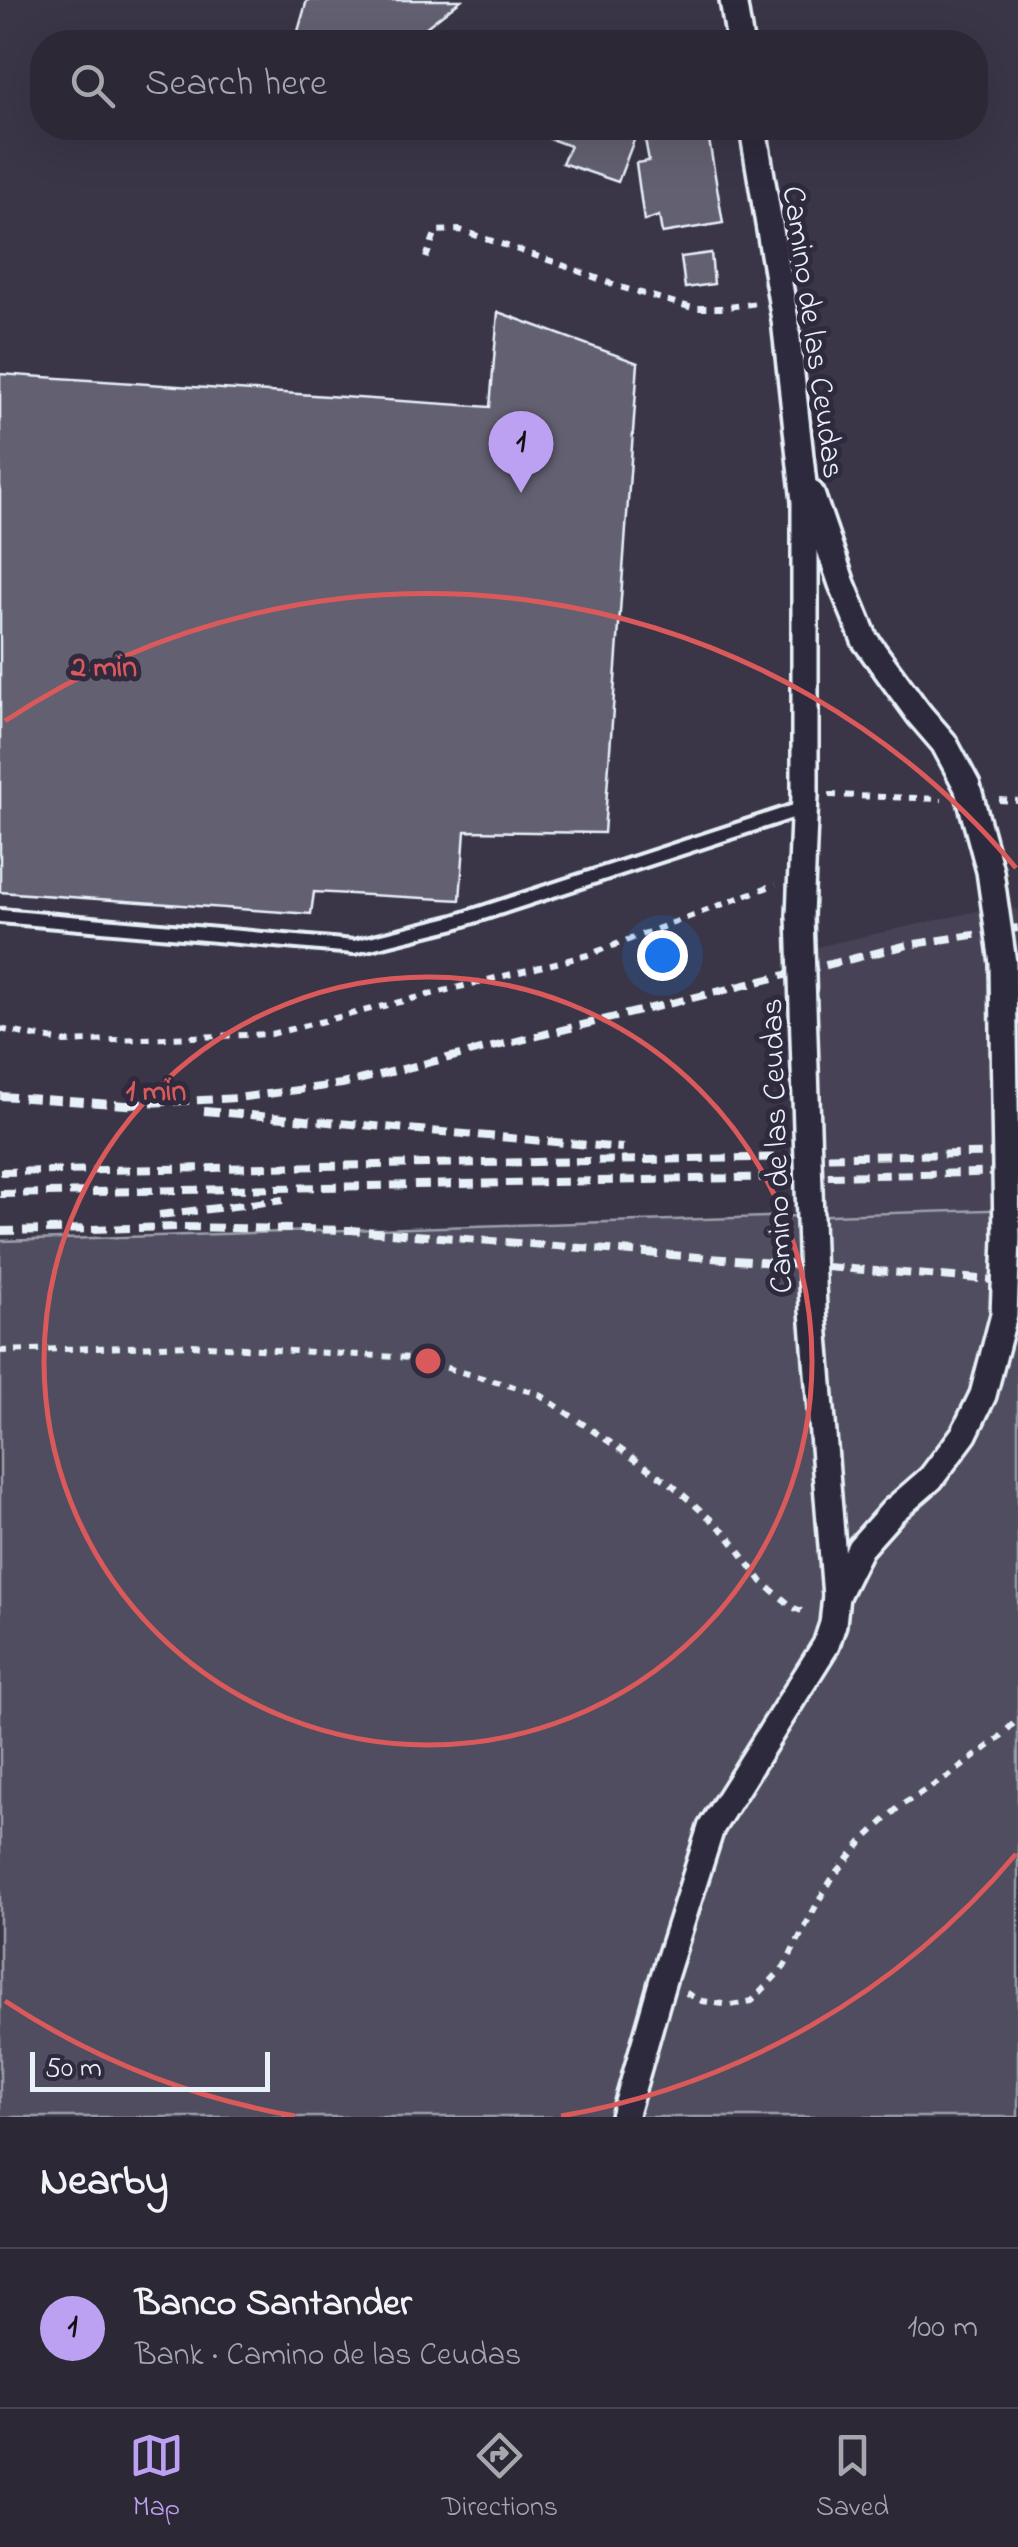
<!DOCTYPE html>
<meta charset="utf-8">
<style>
:root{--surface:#2c2836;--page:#34303e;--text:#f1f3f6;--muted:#a6a6ad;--line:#484451;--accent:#bca0f2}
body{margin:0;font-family:"Indie Flower",sans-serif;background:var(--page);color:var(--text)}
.scale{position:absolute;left:30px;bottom:25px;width:240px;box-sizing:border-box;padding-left:10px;border:5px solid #e8f1f8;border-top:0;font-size:28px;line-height:35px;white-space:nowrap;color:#e8f1f8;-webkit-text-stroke:8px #2f2a3d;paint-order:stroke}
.you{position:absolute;left:662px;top:955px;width:35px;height:35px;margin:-25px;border:8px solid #fff;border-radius:50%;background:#1a73e8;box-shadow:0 0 0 15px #1a73e833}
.badge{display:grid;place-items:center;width:65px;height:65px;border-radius:50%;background:var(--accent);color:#111;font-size:32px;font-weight:700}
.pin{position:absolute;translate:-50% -82px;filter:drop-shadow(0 2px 5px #0008)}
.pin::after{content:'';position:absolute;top:52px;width:35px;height:30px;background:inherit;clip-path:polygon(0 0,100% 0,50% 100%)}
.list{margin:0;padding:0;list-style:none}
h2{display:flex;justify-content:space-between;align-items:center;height:130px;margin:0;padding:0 40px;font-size:42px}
h2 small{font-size:32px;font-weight:400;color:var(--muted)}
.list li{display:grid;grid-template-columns:65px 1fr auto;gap:30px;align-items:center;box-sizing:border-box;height:160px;padding:0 40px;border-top:2px solid var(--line)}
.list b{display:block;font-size:38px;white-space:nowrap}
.list p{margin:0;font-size:32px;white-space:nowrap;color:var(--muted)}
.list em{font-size:32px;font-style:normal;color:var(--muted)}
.icon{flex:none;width:55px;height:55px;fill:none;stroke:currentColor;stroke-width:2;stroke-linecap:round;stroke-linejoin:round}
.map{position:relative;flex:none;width:1018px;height:2117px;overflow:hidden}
.search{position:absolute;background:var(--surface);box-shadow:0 10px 40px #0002;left:30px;right:30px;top:30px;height:110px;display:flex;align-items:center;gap:25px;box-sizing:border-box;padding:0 35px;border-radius:40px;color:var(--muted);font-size:38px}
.sheet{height:290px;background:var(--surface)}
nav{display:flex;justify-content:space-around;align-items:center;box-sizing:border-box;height:140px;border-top:2px solid var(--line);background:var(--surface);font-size:28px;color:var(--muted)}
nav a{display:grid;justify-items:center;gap:5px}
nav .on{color:var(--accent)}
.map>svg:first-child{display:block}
.built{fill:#464354}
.green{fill:#504e5f;stroke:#9ca0ac;stroke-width:2.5}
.building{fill:#636171;stroke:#e8f1f8;stroke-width:2.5}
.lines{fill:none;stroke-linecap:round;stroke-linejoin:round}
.lane-casing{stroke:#e8f1f8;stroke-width:20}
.street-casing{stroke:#e8f1f8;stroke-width:32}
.path{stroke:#e8f1f8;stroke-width:6;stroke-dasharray:8 8;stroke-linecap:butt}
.lane{stroke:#2f2a3d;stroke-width:12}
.street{stroke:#2f2a3d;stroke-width:25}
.rail{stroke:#e8f1f8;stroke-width:8;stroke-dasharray:15 8;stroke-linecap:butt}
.street-bridge-casing{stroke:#e8f1f8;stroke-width:32;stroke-linecap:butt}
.street-bridge{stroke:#2f2a3d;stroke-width:25}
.ring{fill:none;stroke:#da5a5c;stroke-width:5}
.labels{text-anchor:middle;stroke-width:10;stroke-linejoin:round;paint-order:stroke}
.street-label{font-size:32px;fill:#e8f1f8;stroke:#2f2a3d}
.centre{fill:#da5a5c;stroke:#2f2a3d;stroke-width:5}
.ring-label{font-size:30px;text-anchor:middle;font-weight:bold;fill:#da5a5c;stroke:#2f2a3d;stroke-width:10;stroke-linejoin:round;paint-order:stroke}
</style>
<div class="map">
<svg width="1018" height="2117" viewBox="0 0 1018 2117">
<rect width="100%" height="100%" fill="#3a3648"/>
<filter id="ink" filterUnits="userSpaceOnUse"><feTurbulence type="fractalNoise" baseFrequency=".01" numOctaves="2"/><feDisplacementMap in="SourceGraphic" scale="20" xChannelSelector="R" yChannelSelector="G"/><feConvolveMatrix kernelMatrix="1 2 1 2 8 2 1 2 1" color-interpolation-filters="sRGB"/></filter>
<g filter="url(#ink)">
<polygon class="built" points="1018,909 1018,1455 832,1393 812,948 977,911"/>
<polygon class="green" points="1018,1209 1018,2117 0,2117 0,1241"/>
<g class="building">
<polygon points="307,0 461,0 407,42 295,42"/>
<polygon points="549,128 625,128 637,132 618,182 562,163 570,146 545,137"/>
<polygon points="643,128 707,128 723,223 662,233 659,216 644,221 636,163 649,161"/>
<polygon points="711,253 714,284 685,288 681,257"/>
<polygon points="498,312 638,363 604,833 465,831 460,900 314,892 311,914 0,892 0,374 490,407"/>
</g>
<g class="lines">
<g class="lane-casing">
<polyline id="lane" points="0,916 354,947 455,922 804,808"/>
</g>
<g class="street-casing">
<g id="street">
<polyline points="733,0 740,42"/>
<polyline points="753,128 785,320 805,502 805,795 800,916"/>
<polyline points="811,494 842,584 865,640 919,714"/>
<polyline points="836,1596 860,1548 893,1511"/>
<polyline points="624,2117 662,1983 711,1828 826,1645 833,1624 836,1596 813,1310"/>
</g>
</g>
<g class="path">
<polyline points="426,258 436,231 460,230 557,263 620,287 693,308 720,308 758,303"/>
<polyline points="829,795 942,799"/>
<polyline points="999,800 1018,801"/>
<polyline points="0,1029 64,1042 271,1034 588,955 776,884"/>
<polyline points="0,1351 192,1345 412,1358 539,1394 670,1483 726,1533 762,1582 794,1608 807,1613"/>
<polyline points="686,1993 702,2001 731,2005 752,2001 784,1967 819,1900 833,1877 863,1841 900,1806 949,1776 998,1739 1018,1719"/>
</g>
<use href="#lane" class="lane"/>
<use href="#street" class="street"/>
<g class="rail">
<polyline points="0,1096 140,1106"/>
<polyline points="128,1104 237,1098 342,1084 908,945 1018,928"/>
<polyline points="204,1111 623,1148"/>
<polyline points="0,1172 1018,1153"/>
<polyline points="0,1194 1018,1172"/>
<polyline points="159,1215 283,1200"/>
<polyline points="0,1231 180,1227 351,1230 1018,1282"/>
</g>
<g class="street-bridge-casing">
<g id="street-bridge">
<polyline points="800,916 813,1310"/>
<polyline points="893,1511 931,1478 964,1434 983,1395 1004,1315 1007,1238 1003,963 990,871 967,786 944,743 919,714"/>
</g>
</g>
<use href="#street-bridge" class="street-bridge"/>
</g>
</g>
<g class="ring">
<circle cx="428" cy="1361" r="384"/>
<path d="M1016 1854A767 767 0 0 1 561 2116M295 2116A767 767 0 0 1 5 2001M5 721A767 767 0 0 1 1016 868"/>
</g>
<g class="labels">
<g class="street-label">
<text transform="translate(815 332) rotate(82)" y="11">Camino de las Ceudas</text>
<text transform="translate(775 1146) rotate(-92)" y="11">Camino de las Ceudas</text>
</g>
</g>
<circle cx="428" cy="1361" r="15" class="centre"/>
<g class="ring-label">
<text x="104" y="676">2 min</text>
<text x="156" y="1100">1 min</text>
</g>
</svg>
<div class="scale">50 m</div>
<div class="you"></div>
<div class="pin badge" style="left:521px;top:493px">1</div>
<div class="search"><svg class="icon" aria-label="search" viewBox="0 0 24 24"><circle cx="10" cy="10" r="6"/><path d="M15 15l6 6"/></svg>Search here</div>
</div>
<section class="sheet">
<h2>Nearby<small></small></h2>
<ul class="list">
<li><span class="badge">1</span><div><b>Banco Santander</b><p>Bank · Camino de las Ceudas</p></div><em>100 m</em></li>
</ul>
</section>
<nav>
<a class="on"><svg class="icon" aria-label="map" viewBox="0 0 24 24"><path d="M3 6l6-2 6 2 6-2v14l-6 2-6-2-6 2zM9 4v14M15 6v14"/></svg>Map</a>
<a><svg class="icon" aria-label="directions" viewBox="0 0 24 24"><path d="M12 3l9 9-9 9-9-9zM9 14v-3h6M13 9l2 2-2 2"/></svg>Directions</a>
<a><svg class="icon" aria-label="saved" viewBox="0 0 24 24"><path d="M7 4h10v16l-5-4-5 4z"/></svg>Saved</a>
</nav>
